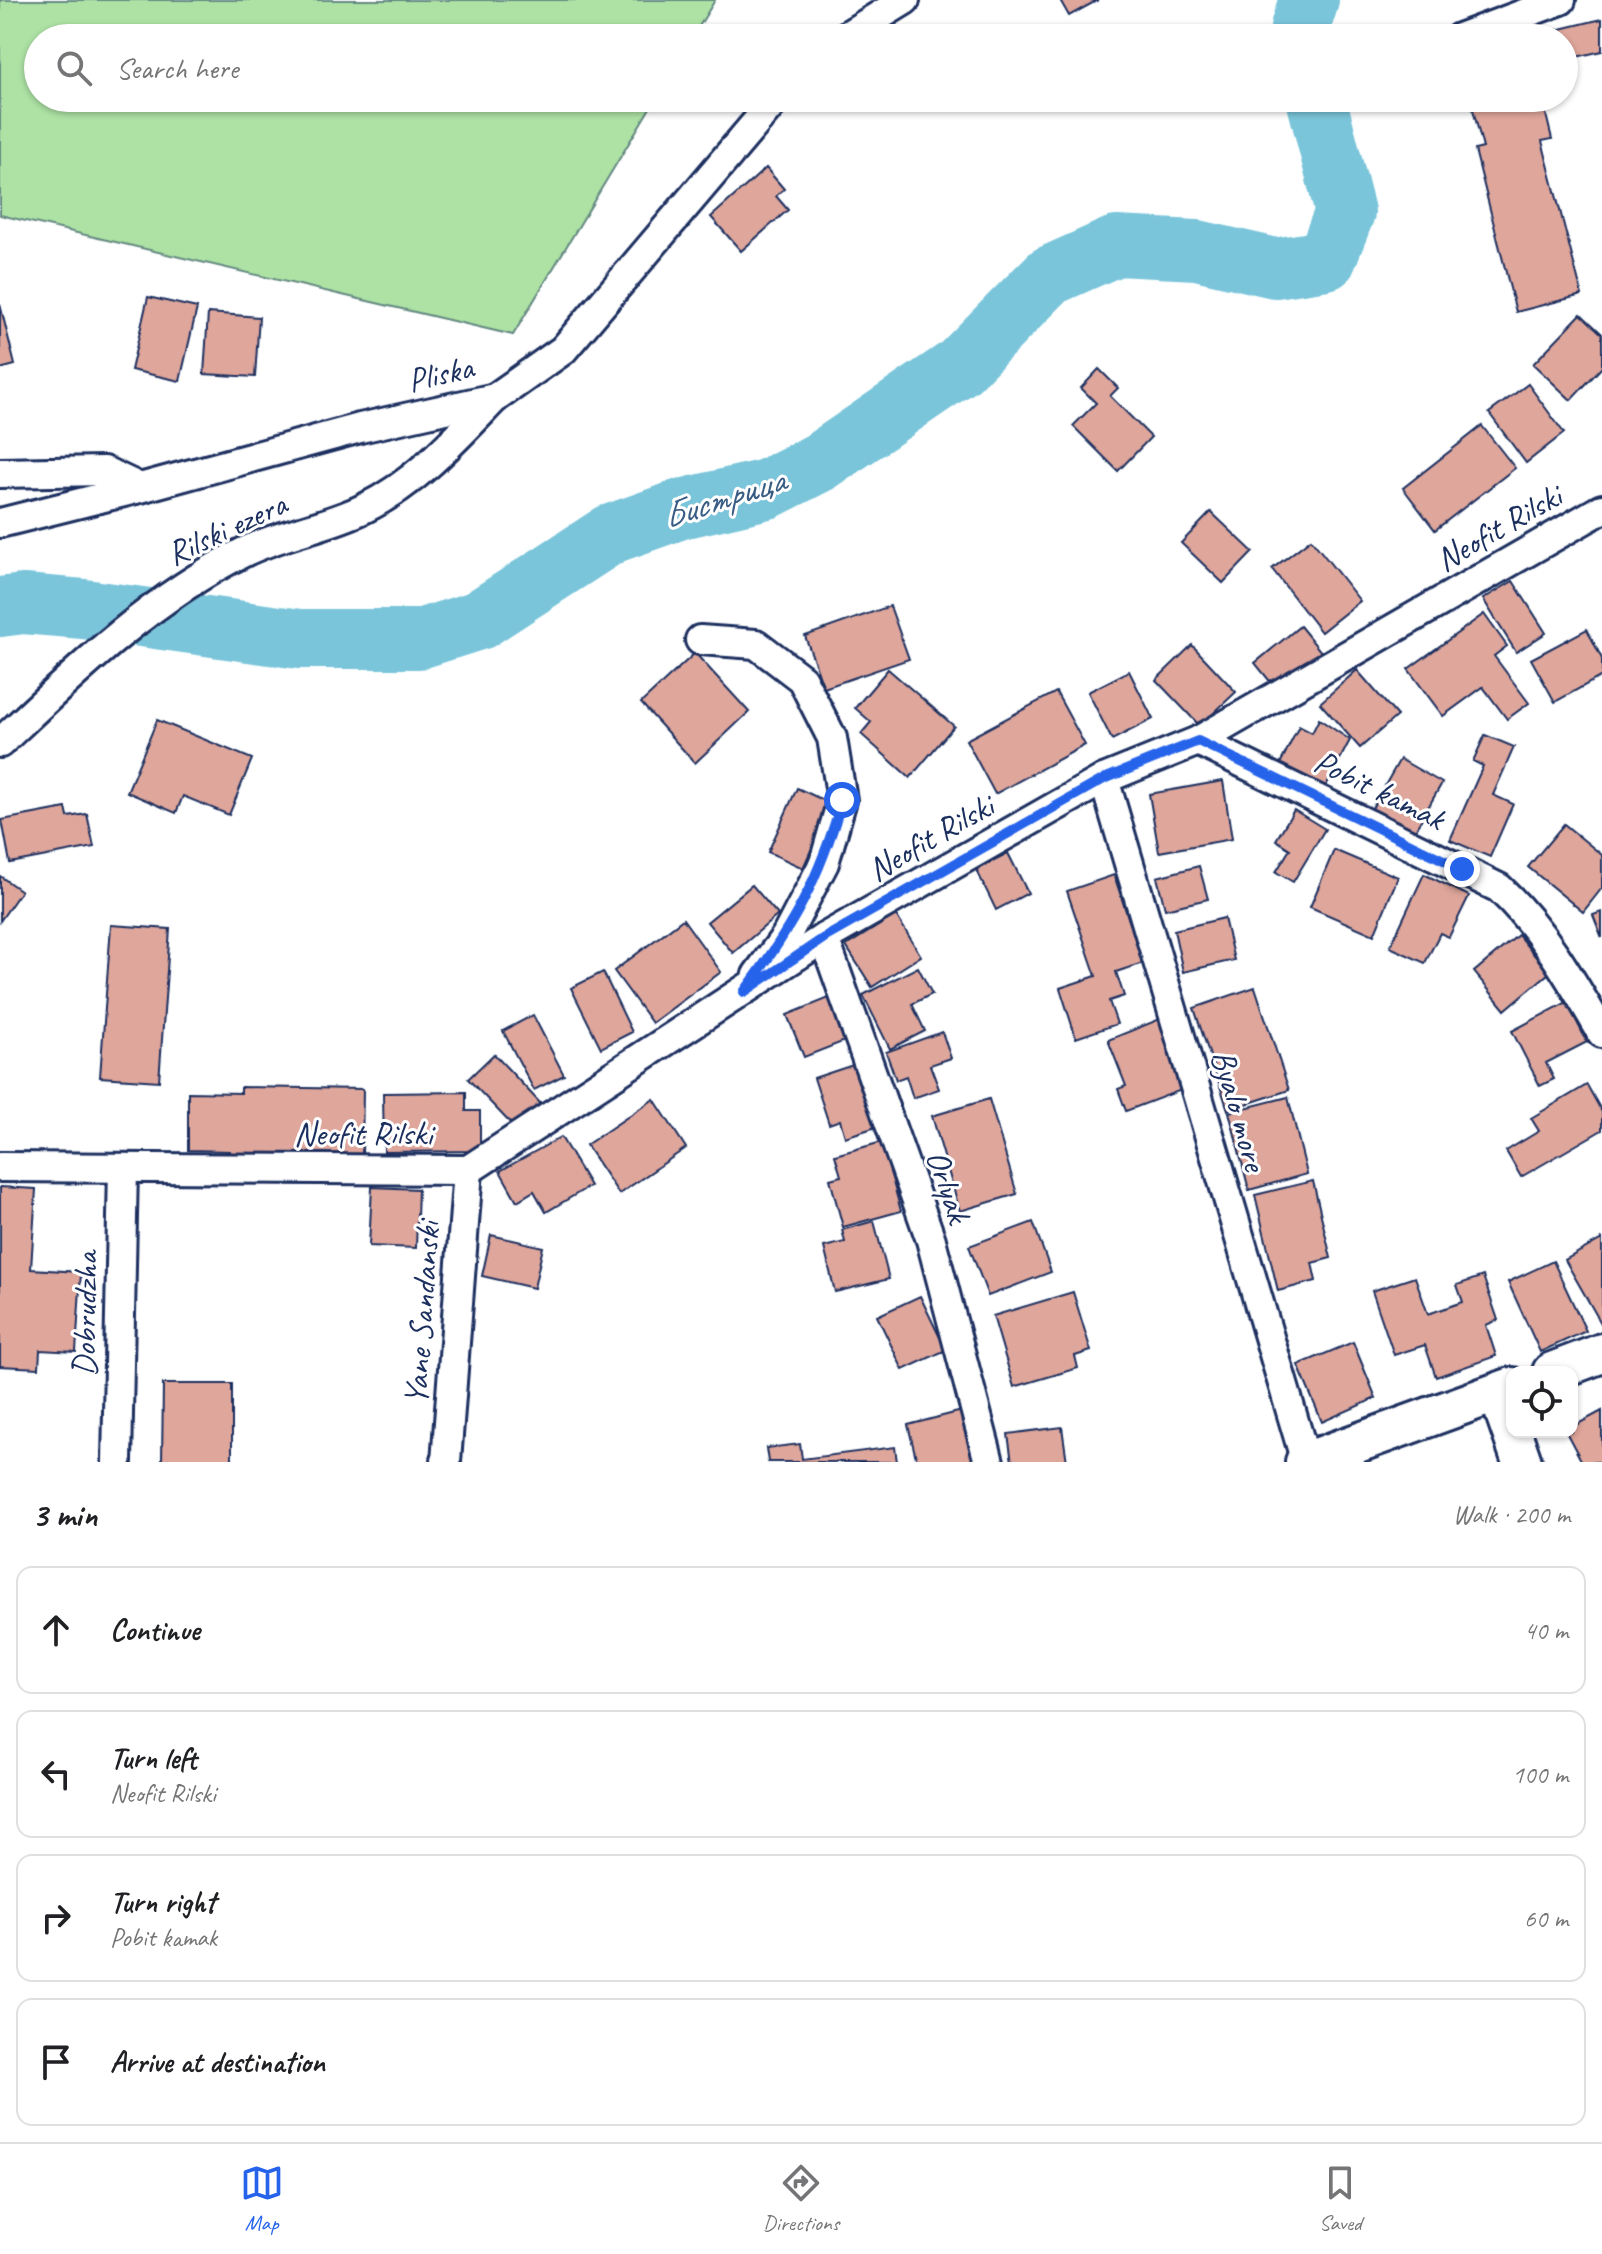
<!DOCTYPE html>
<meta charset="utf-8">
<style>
:root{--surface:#fff;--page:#f6f6f6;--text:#202124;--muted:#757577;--line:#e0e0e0;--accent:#2563eb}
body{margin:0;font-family:Caveat,sans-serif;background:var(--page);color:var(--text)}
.controls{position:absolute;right:24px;bottom:24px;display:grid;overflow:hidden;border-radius:16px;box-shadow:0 2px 6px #0004}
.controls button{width:72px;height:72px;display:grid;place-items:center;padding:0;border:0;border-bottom:2px solid var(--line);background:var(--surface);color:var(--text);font:40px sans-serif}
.stop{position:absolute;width:24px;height:24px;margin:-18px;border:6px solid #2563eb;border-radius:50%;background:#fff}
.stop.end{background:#2563eb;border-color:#fff;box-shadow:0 2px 8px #0008}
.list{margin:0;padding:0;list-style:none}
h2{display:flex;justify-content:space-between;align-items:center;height:104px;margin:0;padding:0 32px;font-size:34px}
h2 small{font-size:26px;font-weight:400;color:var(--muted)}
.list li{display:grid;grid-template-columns:52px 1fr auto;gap:24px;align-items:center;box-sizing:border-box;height:128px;margin:0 16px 16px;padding:0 16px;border:2px solid var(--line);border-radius:16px}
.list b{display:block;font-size:30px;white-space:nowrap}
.list p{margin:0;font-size:26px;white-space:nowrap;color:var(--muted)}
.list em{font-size:26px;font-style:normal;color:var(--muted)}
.icon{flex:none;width:44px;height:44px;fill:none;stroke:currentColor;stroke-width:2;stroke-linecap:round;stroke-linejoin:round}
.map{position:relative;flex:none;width:1602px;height:1462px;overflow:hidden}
.search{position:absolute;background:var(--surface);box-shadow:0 2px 6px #0004;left:24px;right:24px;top:24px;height:88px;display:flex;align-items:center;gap:20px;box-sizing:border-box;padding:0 28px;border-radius:44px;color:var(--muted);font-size:30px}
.sheet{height:680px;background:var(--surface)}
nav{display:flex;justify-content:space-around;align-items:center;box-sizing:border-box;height:112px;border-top:2px solid var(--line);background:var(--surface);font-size:22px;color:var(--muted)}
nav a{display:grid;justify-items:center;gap:4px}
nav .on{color:var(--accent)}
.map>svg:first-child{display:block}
.green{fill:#ade2a4;stroke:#648881;stroke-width:2}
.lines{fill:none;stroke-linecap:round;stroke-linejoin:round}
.river{stroke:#7ac5da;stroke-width:60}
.building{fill:#dfa69b;stroke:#1b2f5e;stroke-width:2}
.street-casing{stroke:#1b2f5e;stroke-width:34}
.secondary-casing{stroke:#1b2f5e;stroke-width:44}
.street{stroke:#fff;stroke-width:28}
.secondary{stroke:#fff;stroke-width:38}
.route{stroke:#2563eb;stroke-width:10}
.labels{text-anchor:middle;stroke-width:6;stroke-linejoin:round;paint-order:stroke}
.street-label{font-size:34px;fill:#1b2f5e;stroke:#fff}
.water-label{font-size:36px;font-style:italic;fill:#385c83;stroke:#fff}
</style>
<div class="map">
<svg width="1602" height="1462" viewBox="0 0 1602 1462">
<rect width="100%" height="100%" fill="#fff"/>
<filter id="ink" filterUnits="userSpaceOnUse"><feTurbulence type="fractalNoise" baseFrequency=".0125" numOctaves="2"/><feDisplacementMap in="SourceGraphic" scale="16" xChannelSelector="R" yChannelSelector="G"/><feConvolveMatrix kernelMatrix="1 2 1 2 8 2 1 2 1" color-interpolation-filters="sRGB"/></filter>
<g filter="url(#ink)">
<polygon class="green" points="0,0 715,0 692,38 38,38 38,98 656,98 513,335 0,215"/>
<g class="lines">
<g class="river">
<polyline points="1302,38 1300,28 1309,0"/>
<polyline points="0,607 23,604 84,609 300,639 419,639 479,620 611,534 681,509 767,489 820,462 959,367 1049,276 1116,246 1197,250 1275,268 1326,260 1345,212 1316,98"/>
</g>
</g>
<g class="building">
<polygon points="1060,0 1098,0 1069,16"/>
<polygon points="1602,19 1602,51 1564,60 1564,38 1554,38 1552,31"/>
<polygon points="1470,98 1542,98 1552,139 1542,141 1582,295 1516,312 1475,150 1483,148"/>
<polygon points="766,168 784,189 776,196 788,210 741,251 711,217"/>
<polygon points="148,297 197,308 180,381 131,370"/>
<polygon points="0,304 15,365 0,369"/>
<polygon points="208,313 259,317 255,377 204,374"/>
<polygon points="1581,314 1602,334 1602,367 1571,400 1533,364"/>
<polygon points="1099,369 1118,388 1110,396 1151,437 1118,471 1073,426 1096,403 1081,388"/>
<polygon points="1528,384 1564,433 1526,463 1489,413"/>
<polygon points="1482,426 1515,468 1435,530 1403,488"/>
<polygon points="1211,512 1253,552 1223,583 1181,543"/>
<polygon points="1311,539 1360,601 1321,632 1272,569"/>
<polygon points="1513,581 1546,633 1516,652 1483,599"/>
<polygon points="890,606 909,659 824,688 805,636"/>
<polygon points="1484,614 1507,646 1494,656 1529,703 1507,719 1483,687 1443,716 1408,669"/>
<polygon points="1300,626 1322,653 1277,690 1255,663"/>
<polygon points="1587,629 1602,659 1602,676 1555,702 1531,659"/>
<polygon points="1192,645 1236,692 1200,726 1156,680"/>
<polygon points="695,653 749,712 695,763 641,703"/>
<polygon points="888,669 954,726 910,778 861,734 871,722 855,708"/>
<polygon points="1357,670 1397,716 1360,748 1320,703"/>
<polygon points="1129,671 1153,719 1112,740 1088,692"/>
<polygon points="1056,692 1085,745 995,794 966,740"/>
<polygon points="1319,719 1350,740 1325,788 1280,764 1299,726 1312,733"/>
<polygon points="157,720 252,759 229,815 183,796 176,813 127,792"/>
<polygon points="1485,735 1514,747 1493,795 1513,804 1490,857 1450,840 1483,766 1473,761"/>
<polygon points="1400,759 1442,783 1413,834 1371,810"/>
<polygon points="1223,781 1232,839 1159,852 1149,794"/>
<polygon points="797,788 832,804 803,868 768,852"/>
<polygon points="66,808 68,817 87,814 94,847 10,863 2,820"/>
<polygon points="1294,810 1325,829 1293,882 1276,872 1290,849 1276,840"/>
<polygon points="1564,824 1602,855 1602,888 1583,912 1528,867"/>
<polygon points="1334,850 1398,877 1374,935 1310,907"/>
<polygon points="1008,853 1028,893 996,910 976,869"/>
<polygon points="1199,866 1208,899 1165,909 1157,877"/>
<polygon points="1424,874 1469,896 1449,937 1440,933 1425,963 1390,947"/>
<polygon points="1114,875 1143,963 1116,972 1124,996 1109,1001 1117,1024 1076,1038 1060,988 1096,976 1067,891"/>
<polygon points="0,876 21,891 0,921"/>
<polygon points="752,885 778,915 733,953 707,922"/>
<polygon points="1602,912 1602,938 1593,915"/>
<polygon points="896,915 921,956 872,987 846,946"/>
<polygon points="1224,918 1234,960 1183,972 1174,930"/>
<polygon points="683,919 721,972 652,1023 614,971"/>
<polygon points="111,925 170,929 159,1081 100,1077"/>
<polygon points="1518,935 1549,973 1505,1010 1474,972"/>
<polygon points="918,967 932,994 912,1004 925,1031 890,1049 863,995"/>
<polygon points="603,972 632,1032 601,1048 571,988"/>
<polygon points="1255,987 1289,1090 1228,1110 1194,1008"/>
<polygon points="834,996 850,1039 804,1057 787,1015"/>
<polygon points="1567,1002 1587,1042 1546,1063 1554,1079 1540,1086 1512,1031"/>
<polygon points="533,1015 564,1075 534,1090 503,1031"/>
<polygon points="1165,1017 1192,1086 1126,1111 1118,1089 1126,1086 1108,1040"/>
<polygon points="942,1032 951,1058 930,1065 939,1089 913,1098 906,1076 896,1080 886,1052"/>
<polygon points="494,1054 540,1103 514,1127 468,1079"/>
<polygon points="856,1064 876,1127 845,1137 840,1120 829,1124 814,1078"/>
<polygon points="1587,1085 1602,1112 1602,1130 1521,1177 1506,1151 1539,1131 1531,1118"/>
<polygon points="241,1087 363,1089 362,1157 230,1156 230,1151 188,1150 188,1092 241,1093"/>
<polygon points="466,1092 466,1111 480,1111 480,1151 384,1152 383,1093"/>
<polygon points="1288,1097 1307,1174 1249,1190 1229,1112"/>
<polygon points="654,1099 686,1148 619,1194 586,1145"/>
<polygon points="989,1099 1017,1194 960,1211 932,1116"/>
<polygon points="561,1137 590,1186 546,1212 534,1191 517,1201 500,1171"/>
<polygon points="882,1142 901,1211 843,1227 830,1179 841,1176 835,1155"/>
<polygon points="1313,1181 1331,1258 1312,1263 1316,1281 1278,1291 1255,1195"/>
<polygon points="0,1187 36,1189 31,1269 81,1272 76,1352 40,1350 39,1368 0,1366"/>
<polygon points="372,1187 418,1189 416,1248 369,1246"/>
<polygon points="874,1221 889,1279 835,1292 824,1247 845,1242 842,1230"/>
<polygon points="1033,1222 1051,1272 988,1296 969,1246"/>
<polygon points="491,1235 543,1247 534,1288 482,1276"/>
<polygon points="1602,1239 1602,1325 1565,1260"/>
<polygon points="1553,1261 1586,1331 1540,1352 1508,1282"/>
<polygon points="1483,1276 1498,1320 1486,1325 1496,1356 1436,1377 1425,1345 1394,1355 1372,1291 1415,1277 1428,1314 1463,1302 1457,1285"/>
<polygon points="1073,1292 1091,1351 1075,1356 1078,1368 1014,1387 993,1316"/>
<polygon points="920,1296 946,1350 903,1370 877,1316"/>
<polygon points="1353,1342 1376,1398 1322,1422 1298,1365"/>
<polygon points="163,1384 232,1384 232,1462 162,1462"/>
<polygon points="962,1411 974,1462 917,1462 908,1425"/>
<polygon points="1602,1411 1602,1462 1582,1462 1566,1432 1572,1432 1572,1427"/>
<polygon points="1062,1427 1067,1462 1012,1462 1008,1434"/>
<polygon points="800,1444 802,1459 895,1447 897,1462 768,1462 766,1448"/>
</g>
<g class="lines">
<g class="street-casing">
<g id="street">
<polyline points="843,38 905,0"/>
<polyline points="1459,38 1561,0"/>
<polyline points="0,473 104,471 140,488 360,428 495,398 563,350 777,98"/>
<polyline points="0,523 140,488"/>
<polyline points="700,640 756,644 802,679 832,738 842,800 824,863 786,936 757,975"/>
<path d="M1198 741 1499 888C1543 929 1572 981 1602 1033"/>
<path d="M0 743C75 672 151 598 244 552 282 533 327 527 365 508 416 483 455 439 495 398"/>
<polyline points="1104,779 1306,1462"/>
<polyline points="824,938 931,1240 989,1462"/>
<polyline points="0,1167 468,1170 824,938 1104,779 1198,741 1602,509"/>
<polyline points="117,1462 123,1168"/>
<polyline points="446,1462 468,1170"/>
</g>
</g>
<g class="secondary-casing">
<g id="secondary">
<polyline points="1552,1372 1602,1353"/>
<polyline points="1498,1393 1522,1462"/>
<polyline points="1305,1462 1512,1387"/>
</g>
</g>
<use href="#street" class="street"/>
<use href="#secondary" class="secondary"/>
</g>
</g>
<g class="lines" filter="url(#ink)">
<path class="route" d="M842 800C819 880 794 925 744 992L824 938 1104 779 1198 741 1462 869"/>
</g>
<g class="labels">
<g class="street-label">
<text transform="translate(440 373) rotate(-13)" y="12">Pliska</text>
<text transform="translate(1498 527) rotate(-30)" y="12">Neofit Rilski</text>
<text transform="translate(226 528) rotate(-25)" y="12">Rilski ezera</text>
<text transform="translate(1380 789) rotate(26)" y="12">Pobit kamak</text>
<text transform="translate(930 837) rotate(-30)" y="12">Neofit Rilski</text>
<text transform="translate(1240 1110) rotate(74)" y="12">Byalo more</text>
<text x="363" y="1145">Neofit Rilski</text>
<text transform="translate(949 1186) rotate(71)" y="12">Orlyak</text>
<text transform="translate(421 1313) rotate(-86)" y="12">Yane Sandanski</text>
<text transform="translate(84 1314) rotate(-89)" y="12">Dobrudzha</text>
</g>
<g class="water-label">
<text transform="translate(723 497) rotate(-18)" y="13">Бистрица</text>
</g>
</g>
</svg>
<div class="controls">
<button><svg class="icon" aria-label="locate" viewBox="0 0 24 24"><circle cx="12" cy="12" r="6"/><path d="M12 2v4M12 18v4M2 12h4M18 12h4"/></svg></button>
</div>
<div class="stop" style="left:842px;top:800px"></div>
<div class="stop end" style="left:1462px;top:869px"></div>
<div class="search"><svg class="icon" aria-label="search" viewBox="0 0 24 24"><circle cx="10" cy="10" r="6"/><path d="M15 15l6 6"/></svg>Search here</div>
</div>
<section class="sheet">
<h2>3 min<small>Walk · 200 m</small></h2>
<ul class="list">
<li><svg class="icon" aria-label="ahead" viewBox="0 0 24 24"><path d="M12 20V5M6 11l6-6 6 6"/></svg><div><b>Continue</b></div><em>40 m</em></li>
<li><svg class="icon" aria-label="left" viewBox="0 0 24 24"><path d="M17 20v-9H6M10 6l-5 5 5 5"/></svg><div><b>Turn left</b><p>Neofit Rilski</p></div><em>100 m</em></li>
<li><svg class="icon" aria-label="right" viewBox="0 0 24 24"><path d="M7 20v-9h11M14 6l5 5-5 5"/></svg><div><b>Turn right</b><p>Pobit kamak</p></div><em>60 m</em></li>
<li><svg class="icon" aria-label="arrive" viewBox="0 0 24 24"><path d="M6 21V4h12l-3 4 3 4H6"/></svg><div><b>Arrive at destination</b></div></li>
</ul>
</section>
<nav>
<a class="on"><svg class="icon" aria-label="map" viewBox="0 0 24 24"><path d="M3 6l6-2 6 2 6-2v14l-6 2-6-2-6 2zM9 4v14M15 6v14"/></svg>Map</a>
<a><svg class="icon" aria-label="directions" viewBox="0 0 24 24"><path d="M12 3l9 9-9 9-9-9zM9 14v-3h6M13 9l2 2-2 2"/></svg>Directions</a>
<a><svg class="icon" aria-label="saved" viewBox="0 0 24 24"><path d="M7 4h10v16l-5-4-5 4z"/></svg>Saved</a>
</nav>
